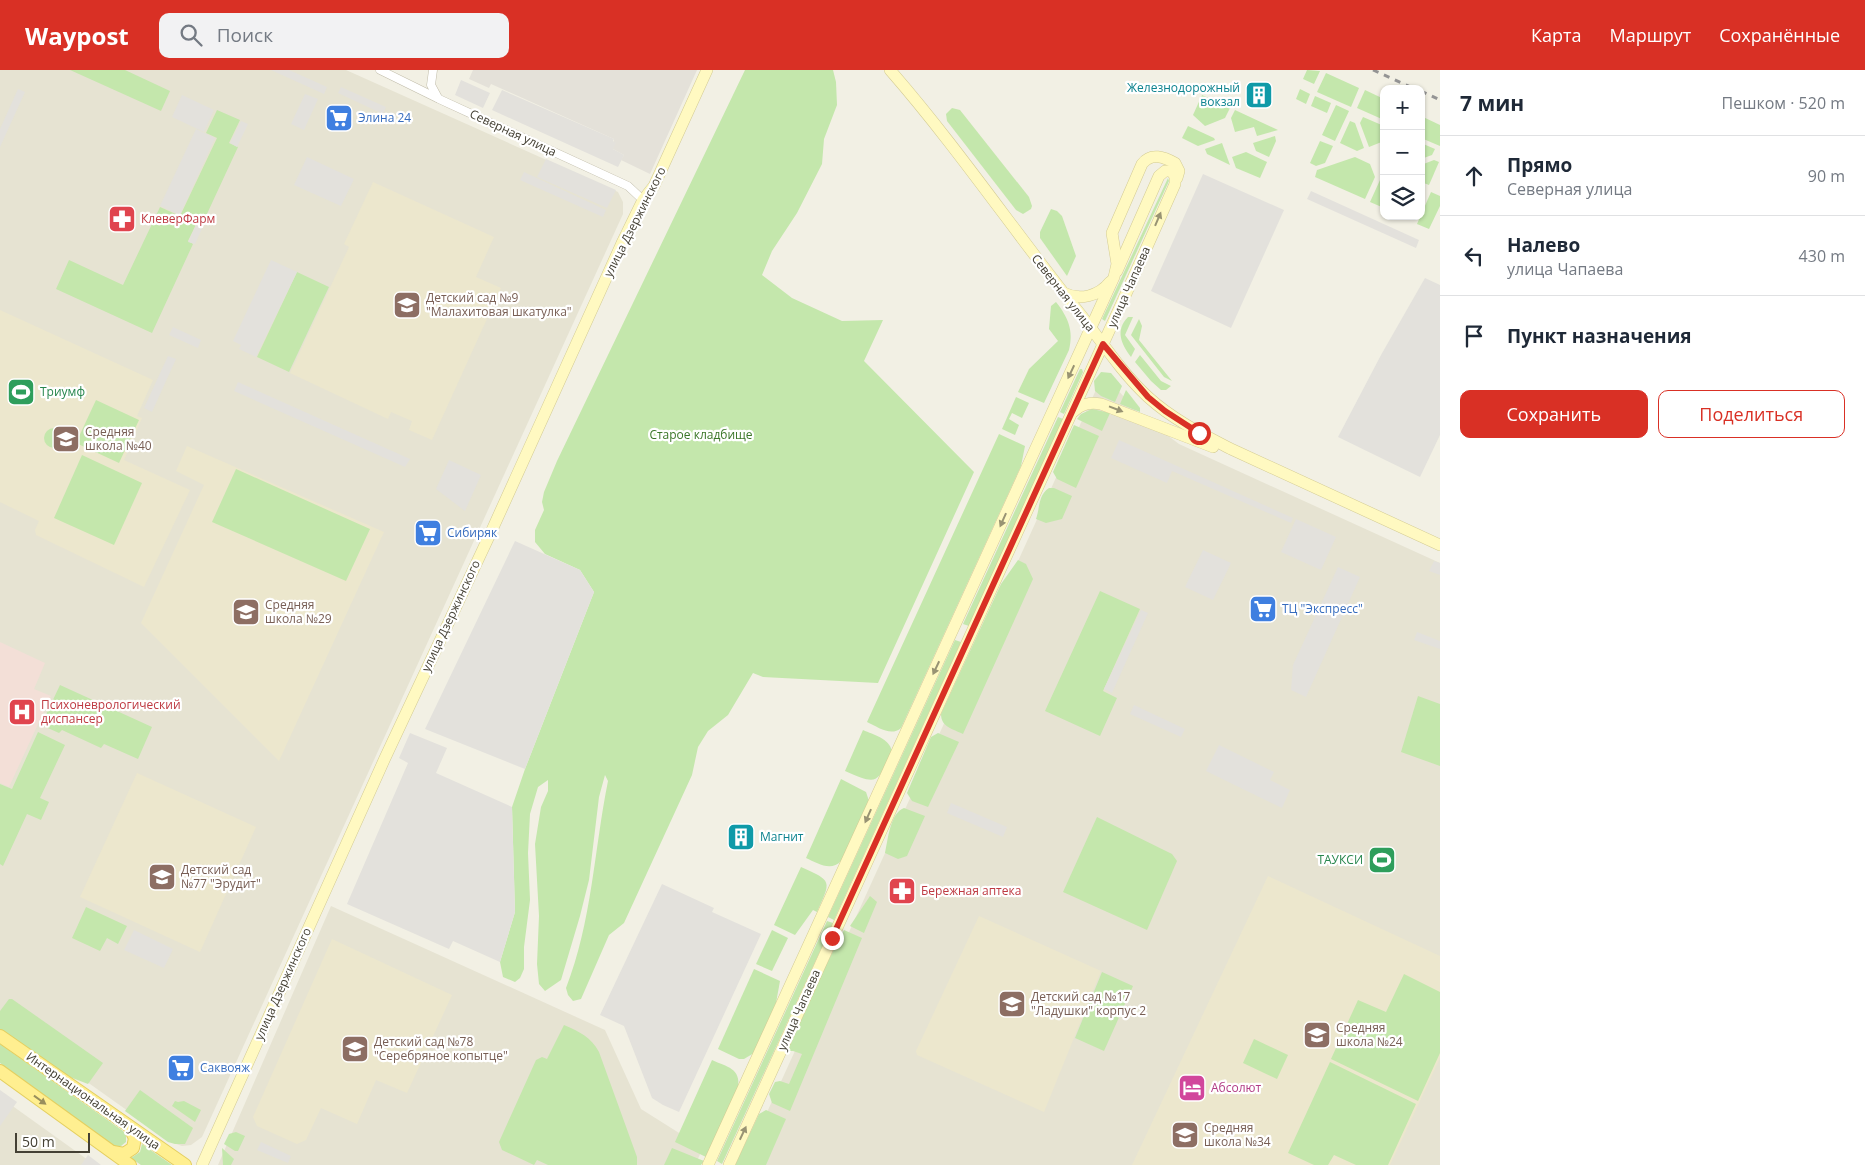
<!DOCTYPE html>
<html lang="ru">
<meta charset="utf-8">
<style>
:root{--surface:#fff;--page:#f2f2f3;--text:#1f2937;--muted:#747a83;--line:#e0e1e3;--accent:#d93025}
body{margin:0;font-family:"Open Sans",sans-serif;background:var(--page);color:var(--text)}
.controls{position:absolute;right:15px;top:15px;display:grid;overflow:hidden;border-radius:10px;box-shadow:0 1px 4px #0004}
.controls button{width:45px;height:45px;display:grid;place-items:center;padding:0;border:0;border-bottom:1px solid var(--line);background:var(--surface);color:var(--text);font:25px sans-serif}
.scale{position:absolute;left:15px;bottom:12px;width:75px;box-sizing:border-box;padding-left:5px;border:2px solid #444034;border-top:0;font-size:14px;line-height:18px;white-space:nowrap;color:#444034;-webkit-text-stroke:4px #fff;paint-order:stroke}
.stop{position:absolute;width:15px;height:15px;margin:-11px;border:4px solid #d93025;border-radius:50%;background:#fff}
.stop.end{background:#d93025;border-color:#fff;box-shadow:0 1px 5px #0008}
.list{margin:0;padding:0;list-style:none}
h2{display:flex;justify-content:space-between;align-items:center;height:65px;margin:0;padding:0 20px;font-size:21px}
h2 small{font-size:16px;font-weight:400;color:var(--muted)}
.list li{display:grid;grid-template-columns:32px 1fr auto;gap:15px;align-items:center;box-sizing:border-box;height:80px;padding:0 20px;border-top:1px solid var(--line)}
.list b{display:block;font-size:19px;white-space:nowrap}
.list p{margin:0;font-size:16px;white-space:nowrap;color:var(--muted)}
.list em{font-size:16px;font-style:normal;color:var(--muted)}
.actions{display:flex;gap:10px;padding:15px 20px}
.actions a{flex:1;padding:11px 0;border:1px solid var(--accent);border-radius:10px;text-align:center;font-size:18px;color:var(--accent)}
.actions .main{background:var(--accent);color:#fff}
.icon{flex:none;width:28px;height:28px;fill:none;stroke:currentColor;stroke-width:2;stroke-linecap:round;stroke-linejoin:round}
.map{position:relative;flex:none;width:1440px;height:1095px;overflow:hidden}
header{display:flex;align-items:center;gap:30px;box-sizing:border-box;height:70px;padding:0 25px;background:var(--accent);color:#fff}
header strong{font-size:24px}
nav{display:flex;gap:28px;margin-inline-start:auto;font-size:18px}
.search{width:350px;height:45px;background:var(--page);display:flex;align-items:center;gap:12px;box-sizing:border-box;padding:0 18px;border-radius:10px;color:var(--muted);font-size:19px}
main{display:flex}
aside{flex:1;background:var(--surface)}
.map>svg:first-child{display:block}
.residential{fill:#e6e3d2}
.industrial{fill:#e4e1d9}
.education{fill:#ece7cd}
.medical{fill:#f3dfd7}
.green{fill:#c4e7ac}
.parking{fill:#e3e1dc}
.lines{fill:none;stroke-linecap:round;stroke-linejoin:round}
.street-casing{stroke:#c0bca9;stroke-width:9}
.secondary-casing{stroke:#d3cb93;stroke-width:12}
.primary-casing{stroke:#e4cf60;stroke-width:14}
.street{stroke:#fff;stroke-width:8}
.secondary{stroke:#fff9c1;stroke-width:11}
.primary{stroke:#ffef90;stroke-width:12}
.rail{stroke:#949494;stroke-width:3;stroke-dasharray:6 6;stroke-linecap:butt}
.oneway{fill:#989373}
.oneway2{fill:#988f5d}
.route{stroke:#d93025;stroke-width:6}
.labels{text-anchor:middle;stroke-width:4.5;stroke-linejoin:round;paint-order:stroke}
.culture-label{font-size:12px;fill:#0d838f;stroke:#fff;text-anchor:end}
.shop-label{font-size:12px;fill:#366cbe;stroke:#fff;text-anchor:start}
.street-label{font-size:12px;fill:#444034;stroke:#fff}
.health-label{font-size:12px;fill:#be3a42;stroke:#fff;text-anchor:start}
.education-label{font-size:12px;fill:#785e54;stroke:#fff;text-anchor:start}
.leisure-label{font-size:12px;fill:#27864d;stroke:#fff;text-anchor:start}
.park-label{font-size:12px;fill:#3a7627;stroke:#fff}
.hotel-label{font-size:12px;fill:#b23c85;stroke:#fff;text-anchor:start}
</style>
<header>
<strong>Waypost</strong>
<div class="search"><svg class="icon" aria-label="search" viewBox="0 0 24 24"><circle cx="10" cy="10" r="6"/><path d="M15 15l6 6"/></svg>Поиск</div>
<nav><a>Карта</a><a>Маршрут</a><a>Сохранённые</a></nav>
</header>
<main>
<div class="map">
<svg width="1440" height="1095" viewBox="0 0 1440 1095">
<rect width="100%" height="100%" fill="#f2f0e4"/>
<g class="residential">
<polygon points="0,0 346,0 618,122 623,132 623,144 202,1067 191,1075 182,1076 173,1073 0,950"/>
<polygon points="1109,310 1139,344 1179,374 1440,493 1440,1095 743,1095 1100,311"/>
<polygon points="331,836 605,960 641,1039 703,1078 695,1095 218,1095"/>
<polygon points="0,1027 95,1095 0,1095"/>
</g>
<polygon class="industrial" points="473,0 697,0 650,104 621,90 624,85 613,79 614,69 491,14 489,18 469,9"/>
<g class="education">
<polygon points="373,112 494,167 476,207 501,218 432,370 409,360 412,351 391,342 388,349 290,303 349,177 344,174"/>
<polygon points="0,240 153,310 137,346 142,348 124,390 190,420 144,517 36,465 35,460 39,451 0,432"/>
<polygon points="187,376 384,462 279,691 141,553 204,415 176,401"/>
<polygon points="137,703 256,757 200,882 80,827"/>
<polygon points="1268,806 1440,886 1440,988 1390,1095 1132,1095"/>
<polygon points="979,846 1101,901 1044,1042 917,985 916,981"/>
<polygon points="332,869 452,925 407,1023 376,1010 357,1054 321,1038 306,1070 297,1074 257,1056 253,1047"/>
</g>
<polygon class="medical" points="0,572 45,593 34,619 51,626 9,717 0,713"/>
<g class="green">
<polygon points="70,0 125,0 170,21 161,41"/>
<path d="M745 0H833L836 12 837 35 824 69 822 94 797 143 772 181 762 205 792 228 842 251 883 250 864 291 974 402 878 613 763 607 753 603 728 645 708 661 698 677 692 705 624 853 609 865 581 929 573 931 568 925 566 918C592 852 594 780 608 711L605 705 599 727 589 810 580 846 561 910 545 921 539 914 537 894 539 846 535 774 541 737 548 721V710L538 717 530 744 528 783 530 830 524 877V899L520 908 515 912 503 907 500 892 515 842 512 737 525 699 594 522 580 500 545 484 535 472V460L544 440 542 432 544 422 557 391Z"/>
<polygon points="1307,0 1320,1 1314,14 1303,9"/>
<polygon points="1326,3 1359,18 1351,37 1317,22"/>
<polygon points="1300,19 1310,24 1306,34 1296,29"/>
<polygon points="1365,20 1384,29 1384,50 1357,38"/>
<polygon points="1202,25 1230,38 1225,48 1205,56 1193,45"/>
<polygon points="1315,26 1331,33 1327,43 1311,36"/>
<polygon points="1336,35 1349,41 1335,71 1322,65"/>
<polygon points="952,38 960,40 1029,127 1032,136 1031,139 1023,144 1016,140 947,51 946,44"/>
<polygon points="217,40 240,50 229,73 238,77 206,146 201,144 188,171 193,174 152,263 56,219 69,190 123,215 160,137 180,146 217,68 206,63"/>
<polygon points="1235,40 1278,60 1257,66 1254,57 1235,62 1231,48"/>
<polygon points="1421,46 1440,55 1440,76 1421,68"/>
<polygon points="1363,47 1384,56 1384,71 1369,77 1360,53"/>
<polygon points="1350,51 1355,53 1364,78 1357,81 1340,73"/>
<polygon points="1188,56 1214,68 1215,70 1198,76 1182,68"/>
<polygon points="1275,66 1276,71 1269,87 1256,81 1253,73"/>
<polygon points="1320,71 1333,76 1325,93 1316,96 1310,93"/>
<polygon points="1222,73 1230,95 1207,84 1205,79"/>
<polygon points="1421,73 1435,79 1432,85 1421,89"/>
<polygon points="1246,82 1267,92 1260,108 1236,98 1232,87"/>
<polygon points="1355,87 1370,94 1375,107 1365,129 1315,107 1317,100"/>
<polygon points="1434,90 1439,92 1429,115 1421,112 1421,95"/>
<polygon points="1168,108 1169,111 1105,251 1102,249"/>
<polygon points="1384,109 1384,138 1370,132 1380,110"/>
<polygon points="1431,122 1440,126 1440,136 1429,159 1417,154"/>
<polygon points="1051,139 1057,141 1062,146 1076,186 1067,206 1040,168 1040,162"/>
<polygon points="297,202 329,217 289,302 257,287"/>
<path d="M1056 232C1068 247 1074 261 1069 280L1044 333 1018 322 1029 299 1058 271 1049 259 1051 236Z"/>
<path d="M1128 247H1133L1125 265 1135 279 1131 287C1121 274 1115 260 1128 247Z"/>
<polygon points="1139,249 1142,256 1139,270 1172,311 1164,307 1131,265"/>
<polygon points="1140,285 1161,311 1171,316 1166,320 1161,320 1151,311 1135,292"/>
<polygon points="1080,299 1082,299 1083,302 1064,344 1060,342"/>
<polygon points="1101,302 1111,303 1122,316 1115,332 1101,326 1095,321 1094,311"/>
<polygon points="1126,320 1140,338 1140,342 1120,334"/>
<polygon points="1016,327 1029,333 1022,348 1012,343 1009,349 1019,355 1015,365 1002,359"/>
<polygon points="96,330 139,350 119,393 76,373"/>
<polygon points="1092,339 1110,343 1102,361 1077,349 1081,344"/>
<polygon points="1058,347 1063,349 969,556 963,554"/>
<polygon points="1074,355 1099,366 1076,418 1057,409 1053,402"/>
<circle cx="54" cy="368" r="10"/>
<path d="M999 364 1025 376 1021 396 901 658C891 667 878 657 867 652Z"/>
<polygon points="82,385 142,413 114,475 54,448"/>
<polygon points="236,399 370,459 346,511 212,452"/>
<path d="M1049 418H1054L1072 426 1062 449 1046 453 1036 449C1040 438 1038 425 1049 418Z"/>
<path d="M1018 490 1026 494 1033 509 963 664C953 659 941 657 941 644L1001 514Z"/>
<polygon points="1100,521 1140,539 1103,621 1117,628 1100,666 1045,641"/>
<polygon points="955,570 961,572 834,850 828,847"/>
<polygon points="60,615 152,657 138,689 104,674 101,678 62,660 59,663 41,655"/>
<polygon points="1418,626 1440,634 1440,696 1401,682"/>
<path d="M863 660C874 665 889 668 892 681 877 713 879 716 845 701Z"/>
<polygon points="38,662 65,675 40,728 49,732 41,750 27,744 3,796 0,794 0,714 12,719"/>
<polygon points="938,663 959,672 928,737 912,731 907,723 931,667"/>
<path d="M841 709 866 722 869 731 841 791C831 802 817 793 806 788Z"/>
<path d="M904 738 925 746 907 786 898 789 885 783C888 770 890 743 904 738Z"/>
<polygon points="1097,747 1172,784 1177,791 1147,860 1063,822"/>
<path d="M801 797C833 811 831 811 817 842L813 840 795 865 774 855Z"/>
<polygon points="870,826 877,832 864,863 850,856"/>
<polygon points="86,837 127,856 118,874 107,868 100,881 72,868"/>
<polygon points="827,851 833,853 722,1094 717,1091"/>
<polygon points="772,860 788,868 772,901 756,894"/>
<polygon points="844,860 862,868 790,1041 772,1033 769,1024 775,1012 780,1011 789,1014 802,984 793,981 782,981"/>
<polygon points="754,899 780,911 776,933 754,983 744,989 739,989 718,979"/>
<polygon points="1102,902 1133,916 1104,981 1075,968"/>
<polygon points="1404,904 1440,922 1440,983 1418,1031 1331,989 1358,930 1386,942"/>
<polygon points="9,929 12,929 103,993 88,1014 62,1004 0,959 0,941"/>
<path d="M564 955C580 962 591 967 599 982L637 1087V1095H548L537 1090 534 1095 502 1080 499 1072 536 990 542 987 547 989Z"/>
<polygon points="1254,969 1288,985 1277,1009 1243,993"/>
<polygon points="0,974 123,1061 126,1065 126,1072 121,1076 115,1077 0,993"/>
<path d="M712 990C727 997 741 998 738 1018L706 1087 675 1072Z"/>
<polygon points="1330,992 1416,1034 1388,1095 1356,1095 1334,1085 1328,1095 1314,1095 1288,1083"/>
<polygon points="140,1020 193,1058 185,1074 175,1074 168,1072 125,1041"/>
<polygon points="175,1031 178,1032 184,1031 201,1040 195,1052 172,1036"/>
<polygon points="766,1040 786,1049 766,1095 735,1095 759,1044"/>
<polygon points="236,1062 245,1066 238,1081 235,1081 224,1074 229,1064"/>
<polygon points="142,1074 172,1095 141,1095 131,1088 140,1082"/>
<polygon points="222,1078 234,1089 231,1095 223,1095"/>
<polygon points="672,1078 704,1091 701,1095 664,1095"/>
</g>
<g class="parking">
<polygon points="271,0 289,0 327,17 324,24"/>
<polygon points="461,10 490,23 483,38 455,25"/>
<polygon points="341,17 386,37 383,44 338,23"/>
<polygon points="18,19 25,22 0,77 0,59"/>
<polygon points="502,20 614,69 613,71 616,73 613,79 624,85 618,97 492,40"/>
<polygon points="305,24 318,29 304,60 291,54"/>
<polygon points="182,25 214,40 204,62 172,47"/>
<polygon points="241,51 248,54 237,77 230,73"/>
<polygon points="196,59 215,68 180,145 160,136"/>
<polygon points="307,87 354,109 341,136 294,115"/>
<polygon points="546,89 616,120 607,138 537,107"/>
<polygon points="524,102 606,140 603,147 520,110"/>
<polygon points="1203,104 1284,140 1231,258 1151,221"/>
<polygon points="1311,121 1419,170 1416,178 1307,129"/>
<polygon points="201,145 207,148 195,174 188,172"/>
<polygon points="271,190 297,202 256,287 239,279 241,275 233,271"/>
<polygon points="1425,208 1440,215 1440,365 1420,407 1338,367 1381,285"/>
<polygon points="173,257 201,270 198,278 169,265"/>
<polygon points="168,286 176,289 152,342 144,338"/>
<polygon points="238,312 410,389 405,397 234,321"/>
<polygon points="1119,370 1293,448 1291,453 1172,401 1167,413 1111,388"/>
<polygon points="449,390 481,405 465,441 436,419"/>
<polygon points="1296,449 1336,467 1321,500 1281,482"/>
<polygon points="515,471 580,500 594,522 525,699 425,659"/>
<polygon points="1203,480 1231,493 1213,530 1185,517"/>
<polygon points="1434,491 1440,493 1440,505 1429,501"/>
<polygon points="1338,497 1360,507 1306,627 1291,620 1293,595"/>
<polygon points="1141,540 1148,543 1112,623 1104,619"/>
<polygon points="1417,562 1440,571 1440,579 1414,570"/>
<polygon points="1134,635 1185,659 1181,667 1130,644"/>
<polygon points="410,663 447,678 436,703 512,737 515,842 500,892 453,871 449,879 347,834 408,693 399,688"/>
<polygon points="1219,675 1274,702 1270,710 1290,720 1282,738 1206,701"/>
<polygon points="951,733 1007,757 1003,767 947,743"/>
<polygon points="662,814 714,838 712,842 761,864 679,1042 663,1035 652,1028 624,956 600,945"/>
<polygon points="134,860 173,879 164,898 124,880"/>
<polygon points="0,1020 17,1032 0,1056"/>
<polygon points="261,1072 291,1086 288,1093 257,1080"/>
<polygon points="88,1085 101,1095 81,1095"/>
</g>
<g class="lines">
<g class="street-casing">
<g id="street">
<polyline points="380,0 439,29 628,116 643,130"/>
<polyline points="433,0 431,15 438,28"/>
</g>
</g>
<g class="secondary-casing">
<g id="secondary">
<path d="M890 0C958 78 1016 164 1081 245 1102 272 1122 303 1148 327 1172 349 1202 364 1231 379L1440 475"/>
<path d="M1064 223C1080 231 1099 226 1110 212"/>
<path d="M1073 342C1082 334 1089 332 1101 334L1213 377"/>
<polyline points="202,1095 385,688 492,460 622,173 643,130 654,116 707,0"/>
<path d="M708 1095 1114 207 1117 194 1112 163 1142 94C1151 82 1164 87 1175 93L1179 101 1177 108"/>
<polyline points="729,1095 1130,215 1175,114 1175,106 1171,101 1165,101 1159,106 1117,201"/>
</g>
</g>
<g class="primary-casing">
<g id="primary">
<polyline points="0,966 185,1095"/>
<polyline points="0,1001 130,1095"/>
<polyline points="113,1082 124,1084 133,1078 135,1068 130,1058"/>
</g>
</g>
<use href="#street" class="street"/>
<use href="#secondary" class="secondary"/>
<use href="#primary" class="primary"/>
<g class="rail">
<polyline points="1373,0 1415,19"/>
<polyline points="1421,21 1440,30"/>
</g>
</g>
<defs><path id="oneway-solid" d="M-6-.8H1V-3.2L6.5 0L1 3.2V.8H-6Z" transform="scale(1.25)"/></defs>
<g class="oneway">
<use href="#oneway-solid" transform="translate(1158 149) rotate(-67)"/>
<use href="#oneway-solid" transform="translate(1071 302) rotate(115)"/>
<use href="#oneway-solid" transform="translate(1116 339) rotate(21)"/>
<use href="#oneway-solid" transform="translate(1003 450) rotate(114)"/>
<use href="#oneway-solid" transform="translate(936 598) rotate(115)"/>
<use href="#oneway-solid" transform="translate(868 746) rotate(114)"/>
<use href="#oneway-solid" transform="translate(743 1063) rotate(-65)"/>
</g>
<use class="oneway2" href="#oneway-solid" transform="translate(40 1030) rotate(36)"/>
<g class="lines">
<polyline class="route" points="832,868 1103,274 1148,327 1165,341 1199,363"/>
</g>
<defs>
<g id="building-square" transform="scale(1.4375)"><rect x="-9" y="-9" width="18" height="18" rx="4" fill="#0f9aa8" stroke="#fff"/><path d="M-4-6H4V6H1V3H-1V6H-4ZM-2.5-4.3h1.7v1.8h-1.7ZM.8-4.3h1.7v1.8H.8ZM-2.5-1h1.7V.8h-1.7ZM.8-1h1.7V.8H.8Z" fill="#fff"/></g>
<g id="supermarket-square" transform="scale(1.4375)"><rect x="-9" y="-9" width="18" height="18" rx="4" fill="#3f7fe0" stroke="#fff"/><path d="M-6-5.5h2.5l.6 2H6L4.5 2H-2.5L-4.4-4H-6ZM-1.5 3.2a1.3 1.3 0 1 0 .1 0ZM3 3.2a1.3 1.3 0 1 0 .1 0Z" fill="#fff"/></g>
<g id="pharmacy-square" transform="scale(1.4375)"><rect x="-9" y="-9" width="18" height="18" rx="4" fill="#e0444e" stroke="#fff"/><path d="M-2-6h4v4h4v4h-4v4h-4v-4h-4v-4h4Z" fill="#fff"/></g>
<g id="school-square" transform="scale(1.4375)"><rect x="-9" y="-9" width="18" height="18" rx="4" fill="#8d6e63" stroke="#fff"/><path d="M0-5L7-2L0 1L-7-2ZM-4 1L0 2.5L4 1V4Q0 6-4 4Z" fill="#fff"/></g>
<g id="stadium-square" transform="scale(1.4375)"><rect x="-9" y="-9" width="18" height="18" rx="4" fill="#2e9e5b" stroke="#fff"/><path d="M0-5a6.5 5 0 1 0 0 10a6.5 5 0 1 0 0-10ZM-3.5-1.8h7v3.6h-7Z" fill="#fff"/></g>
<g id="hospital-square" transform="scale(1.4375)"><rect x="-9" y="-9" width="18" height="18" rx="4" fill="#e0444e" stroke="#fff"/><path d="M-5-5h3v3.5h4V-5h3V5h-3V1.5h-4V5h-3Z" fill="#fff"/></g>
<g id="hotel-square" transform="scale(1.4375)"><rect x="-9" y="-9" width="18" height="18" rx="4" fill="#d1479c" stroke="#fff"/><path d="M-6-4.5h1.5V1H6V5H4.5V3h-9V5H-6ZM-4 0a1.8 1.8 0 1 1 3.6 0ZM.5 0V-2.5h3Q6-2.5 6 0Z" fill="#fff"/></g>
</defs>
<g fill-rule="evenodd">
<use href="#building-square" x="1259" y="25"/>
<use href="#supermarket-square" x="339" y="48"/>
<use href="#pharmacy-square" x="122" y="149"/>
<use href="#school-square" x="407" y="235"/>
<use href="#stadium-square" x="21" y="322"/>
<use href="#school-square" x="66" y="369"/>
<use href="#supermarket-square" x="428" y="463"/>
<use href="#supermarket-square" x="1263" y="539"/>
<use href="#school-square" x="246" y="542"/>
<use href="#hospital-square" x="22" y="642"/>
<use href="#building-square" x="741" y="767"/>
<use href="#stadium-square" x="1382" y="790"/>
<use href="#school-square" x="162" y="807"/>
<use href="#pharmacy-square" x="902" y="821"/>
<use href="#school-square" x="1012" y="934"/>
<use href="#school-square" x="1317" y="965"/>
<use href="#school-square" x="355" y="979"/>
<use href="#supermarket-square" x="181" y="998"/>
<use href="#hotel-square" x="1192" y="1018"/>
<use href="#school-square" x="1185" y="1065"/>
</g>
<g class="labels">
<g class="culture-label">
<text x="1240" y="22">Железнодорожный<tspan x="1240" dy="14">вокзал</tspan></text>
<text x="760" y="771" text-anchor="start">Магнит</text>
</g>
<g class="shop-label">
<text x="358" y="52">Элина 24</text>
<text x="447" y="467">Сибиряк</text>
<text x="1282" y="543">ТЦ "Экспресс"</text>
<text x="200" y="1002">Саквояж</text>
</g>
<g class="street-label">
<text transform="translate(513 63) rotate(25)" y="4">Северная улица</text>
<text transform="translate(635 152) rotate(-63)" y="4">улица Дзержинского</text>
<text transform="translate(1129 217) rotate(-66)" y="4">улица Чапаева</text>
<text transform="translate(1063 223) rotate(52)" y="4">Северная улица</text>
<text transform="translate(451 546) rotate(-65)" y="4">улица Дзержинского</text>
<text transform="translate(283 914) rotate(-66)" y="4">улица Дзержинского</text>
<text transform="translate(799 940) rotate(-66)" y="4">улица Чапаева</text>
<text transform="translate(93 1031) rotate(35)" y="4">Интернациональная улица</text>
</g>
<g class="health-label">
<text x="141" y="153">КлеверФарм</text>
<text x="41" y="639">Психоневрологический<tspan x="41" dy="14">диспансер</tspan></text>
<text x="921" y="825">Бережная аптека</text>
</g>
<g class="education-label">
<text x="426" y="232">Детский сад №9<tspan x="426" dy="14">"Малахитовая шкатулка"</tspan></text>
<text x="85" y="366">Средняя<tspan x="85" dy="14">школа №40</tspan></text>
<text x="265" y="539">Средняя<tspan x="265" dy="14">школа №29</tspan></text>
<text x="181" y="804">Детский сад<tspan x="181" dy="14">№77 "Эрудит"</tspan></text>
<text x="1031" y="931">Детский сад №17<tspan x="1031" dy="14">"Ладушки" корпус 2</tspan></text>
<text x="1336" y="962">Средняя<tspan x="1336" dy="14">школа №24</tspan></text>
<text x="374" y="976">Детский сад №78<tspan x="374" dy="14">"Серебряное копытце"</tspan></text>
<text x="1204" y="1062">Средняя<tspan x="1204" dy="14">школа №34</tspan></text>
</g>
<g class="leisure-label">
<text x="40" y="326">Триумф</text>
<text x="1363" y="794" text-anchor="end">ТАУКСИ</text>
</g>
<g class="park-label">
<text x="701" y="369">Старое кладбище</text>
</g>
<g class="hotel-label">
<text x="1211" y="1022">Абсолют</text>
</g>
</g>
</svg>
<div class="controls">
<button>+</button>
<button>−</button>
<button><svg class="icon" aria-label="layers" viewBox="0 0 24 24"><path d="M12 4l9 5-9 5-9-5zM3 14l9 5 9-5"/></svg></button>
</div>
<div class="scale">50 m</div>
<div class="stop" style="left:1199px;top:363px"></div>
<div class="stop end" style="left:832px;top:868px"></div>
</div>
<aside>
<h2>7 мин<small>Пешком · 520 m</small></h2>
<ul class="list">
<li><svg class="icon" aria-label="ahead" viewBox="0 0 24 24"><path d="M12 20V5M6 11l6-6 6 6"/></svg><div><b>Прямо</b><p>Северная улица</p></div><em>90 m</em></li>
<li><svg class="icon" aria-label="left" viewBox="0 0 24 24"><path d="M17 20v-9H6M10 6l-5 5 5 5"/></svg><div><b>Налево</b><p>улица Чапаева</p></div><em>430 m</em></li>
<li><svg class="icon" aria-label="arrive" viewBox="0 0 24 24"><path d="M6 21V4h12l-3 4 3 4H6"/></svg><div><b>Пункт назначения</b></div></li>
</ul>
<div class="actions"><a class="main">Сохранить</a><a>Поделиться</a></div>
</aside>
</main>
